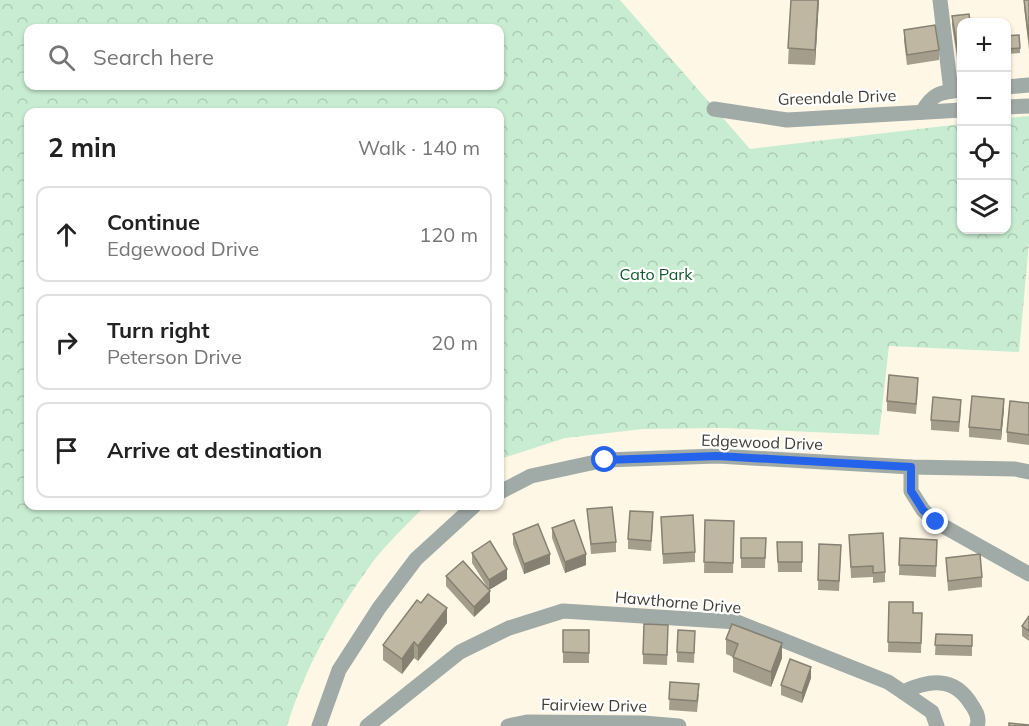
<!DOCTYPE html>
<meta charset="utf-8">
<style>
:root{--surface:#fff;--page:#f2f2f2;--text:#222;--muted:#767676;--line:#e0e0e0}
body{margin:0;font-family:Mulish,sans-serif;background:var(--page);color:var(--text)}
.controls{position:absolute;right:18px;top:18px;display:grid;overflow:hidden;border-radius:12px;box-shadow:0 2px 4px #0004}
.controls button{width:54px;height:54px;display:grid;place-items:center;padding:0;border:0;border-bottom:2px solid var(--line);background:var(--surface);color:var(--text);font:30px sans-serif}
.stop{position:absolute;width:18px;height:18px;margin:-14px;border:4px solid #2563eb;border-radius:50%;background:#fff}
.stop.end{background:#2563eb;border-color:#fff;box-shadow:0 2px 6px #0008}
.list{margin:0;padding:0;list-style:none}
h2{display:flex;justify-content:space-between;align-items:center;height:78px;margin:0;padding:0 24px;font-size:26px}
h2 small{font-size:20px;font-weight:400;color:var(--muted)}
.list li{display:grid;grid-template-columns:39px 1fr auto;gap:18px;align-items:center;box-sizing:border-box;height:96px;margin:0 12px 12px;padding:0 12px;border:2px solid var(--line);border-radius:12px}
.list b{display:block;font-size:22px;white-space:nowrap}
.list p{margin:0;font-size:20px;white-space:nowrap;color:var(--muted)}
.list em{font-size:20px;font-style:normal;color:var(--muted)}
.icon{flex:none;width:33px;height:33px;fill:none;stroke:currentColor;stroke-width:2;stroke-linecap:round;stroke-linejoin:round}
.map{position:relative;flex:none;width:1029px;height:726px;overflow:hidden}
.search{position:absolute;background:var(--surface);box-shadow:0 2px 4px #0004;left:24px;top:24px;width:480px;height:66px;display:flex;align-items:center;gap:15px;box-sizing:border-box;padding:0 21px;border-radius:12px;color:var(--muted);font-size:22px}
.panel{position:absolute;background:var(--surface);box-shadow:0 2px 4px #0004;left:24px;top:108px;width:480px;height:402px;border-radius:12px}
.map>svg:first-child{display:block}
.park{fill:url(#park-crowns);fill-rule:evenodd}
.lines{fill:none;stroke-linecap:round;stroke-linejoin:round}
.minor{stroke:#a0aaa6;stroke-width:15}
.wall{fill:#a59d8c}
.shaded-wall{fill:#868072}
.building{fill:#c0b7a3;stroke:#868072;stroke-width:1.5}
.route{stroke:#2563eb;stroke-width:8}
.labels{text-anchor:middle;stroke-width:4.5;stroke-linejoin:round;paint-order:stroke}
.street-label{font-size:16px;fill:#3f3c33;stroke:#fff}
.park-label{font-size:16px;fill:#13552e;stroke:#fff}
</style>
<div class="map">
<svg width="1029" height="726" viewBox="0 0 1029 726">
<defs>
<pattern id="park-crowns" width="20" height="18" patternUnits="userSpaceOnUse" patternTransform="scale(1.5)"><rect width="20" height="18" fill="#c8ecd1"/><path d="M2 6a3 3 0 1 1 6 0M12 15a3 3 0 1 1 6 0" fill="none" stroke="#adcbb4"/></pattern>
</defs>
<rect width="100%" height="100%" fill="#fff7e6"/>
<path class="park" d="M0 0H620L750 149 961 124 962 230H1006L1007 118 1029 116V243L1019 352 889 346 879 435 722 428 643 429 565 438 500 459V112H28V506H425C407 525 387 543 372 563 336 612 305 668 287 726H0ZM28 28H500V86H28Z"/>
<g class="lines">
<g class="minor">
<polyline points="940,0 951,91"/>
<polyline points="1006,87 1029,85"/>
<polyline points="1006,107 1029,106"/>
<polyline points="714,109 787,120 962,110"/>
<path d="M922 112C933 93 940 92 962 90"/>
<polyline points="911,467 911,491 923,510 936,522 1029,574"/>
<polyline points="500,492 531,476 605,460 717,456 911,467 1015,469 1029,472"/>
<polyline points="903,692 932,712 937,726"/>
<polyline points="319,726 339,670 379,608 416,559 474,506"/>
<path d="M367 726 460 652 509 628 563 611 737 622 888 682 903 692C929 680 954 676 971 704 976 711 980 718 977 726"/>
<polyline points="508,726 527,722 643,723 679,726"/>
</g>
</g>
<g class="wall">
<polygon points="791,0 819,0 815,65 788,64"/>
<polygon points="1024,0 1029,0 1029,50 1024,7"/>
<polygon points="952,16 970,22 979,22 962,22 962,63 958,64 952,26"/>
<polygon points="904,30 939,50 939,60 907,65 904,41"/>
<polygon points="1006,36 1020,48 1020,53 1006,54"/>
<polygon points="918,388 916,414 887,411 887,401"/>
<polygon points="1029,403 1029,445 1007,442 1007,432"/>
<polygon points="1004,409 1001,440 969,437 969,427"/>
<polygon points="961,410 959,432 931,430 931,420"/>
<polygon points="587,509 616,542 616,552 591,554"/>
<polygon points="661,517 695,552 695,562 663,564"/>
<polygon points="705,520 734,521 733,573 704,573"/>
<polygon points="653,523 651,551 628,549 628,539"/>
<polygon points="552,528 586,565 565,573 552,538"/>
<polygon points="513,534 550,564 524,574 513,544"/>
<polygon points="849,535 885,572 885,582 873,583 873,577 851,578"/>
<polygon points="741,538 766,538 765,568 741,568"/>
<polygon points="900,538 937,540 936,577 899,575"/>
<polygon points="777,542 802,542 802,572 778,572"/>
<polygon points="819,544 841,555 839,591 818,590"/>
<polygon points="472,553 507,579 489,590 490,602 474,617 446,586 446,576 489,590 472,563"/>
<polygon points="946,558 982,577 982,587 948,591"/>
<polygon points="889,602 913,613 922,613 921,653 888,652"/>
<polygon points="1029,616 1029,641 1022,636 1022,626"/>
<polygon points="447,623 418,661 414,658 402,674 383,660 383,645"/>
<rect x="563" y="630" width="26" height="33"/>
<polygon points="695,631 694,663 677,662 677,652"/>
<polygon points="936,634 972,635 972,656 935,655"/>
<polygon points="668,635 667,665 643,664 643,654"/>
<polygon points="726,639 782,658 771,687 733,672 733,657 726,654"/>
<polygon points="811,678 802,703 781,695 781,685"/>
<polygon points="670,682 699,694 697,712 669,710"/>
</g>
<g class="shaded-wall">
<polygon points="818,0 819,0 815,65 815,50"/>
<polygon points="1004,399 1004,409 1001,440 1001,430"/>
<polygon points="550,554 550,564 524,574 524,564"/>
<polygon points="586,554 586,565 565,573 565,562"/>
<polygon points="507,569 507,579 489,590 489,580"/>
<polygon points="490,591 490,602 474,617 474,607"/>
<polygon points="447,608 447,623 418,661 418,646"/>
<polygon points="414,642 414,658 402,674 402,659"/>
<polygon points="782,643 782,658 771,687 771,672"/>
<polygon points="811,667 811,678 802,703 802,693"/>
</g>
<g class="building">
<polygon points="791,0 818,0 815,50 788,48"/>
<polygon points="1024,0 1029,0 1029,40"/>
<polygon points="969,14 970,22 979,21 979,22 962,22 962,53 958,53 952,16"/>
<polygon points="935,25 939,50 907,55 904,30"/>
<polygon points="1019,35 1020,48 1006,49 1006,36"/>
<polygon points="889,375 918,378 916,404 887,401"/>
<polygon points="972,396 1004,399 1001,430 969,427"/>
<polygon points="933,397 961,400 959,422 931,420"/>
<polygon points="1010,401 1029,403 1029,435 1007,432"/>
<polygon points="612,507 616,542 591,544 587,509"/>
<polygon points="630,511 653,512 651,541 628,539"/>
<polygon points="693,515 695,552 663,554 661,517"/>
<polygon points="574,520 586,554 565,562 552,528"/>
<polygon points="705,520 734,521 733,563 704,562"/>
<polygon points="538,524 550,554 524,564 513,534"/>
<polygon points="883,533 885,572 873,573 873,566 851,567 849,535"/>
<polygon points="741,538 766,538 765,558 741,558"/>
<polygon points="900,538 937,540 936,566 899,565"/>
<polygon points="490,541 507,569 489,580 472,553"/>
<polygon points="777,542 802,542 802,562 778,562"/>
<polygon points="819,544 841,545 839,581 818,580"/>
<polygon points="980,554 982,577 948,581 946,558"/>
<polygon points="463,561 490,591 474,607 446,576"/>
<polygon points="428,594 447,608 418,646 414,642 402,659 383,645 417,600 421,603"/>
<polygon points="889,602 913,602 913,613 922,613 921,643 888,642"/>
<polygon points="1029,616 1029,631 1022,626"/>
<polygon points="644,624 668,625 667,655 643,654"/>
<polygon points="732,624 782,643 771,672 733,657 738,644 726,639"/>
<polygon points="563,630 589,630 589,653 563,652"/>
<polygon points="678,630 695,631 694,653 677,652"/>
<polygon points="936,634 972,635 972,646 935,645"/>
<polygon points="790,659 811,667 802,693 781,685"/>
<polygon points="670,682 699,684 697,701 669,699"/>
<polygon points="1009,723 1029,725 1029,726 1009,726"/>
</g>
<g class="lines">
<polyline class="route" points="605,460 717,456 911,467 911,491 923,510 936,522"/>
</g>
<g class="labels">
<g class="street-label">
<text transform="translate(837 97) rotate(-2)" y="6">Greendale Drive</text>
<text transform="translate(762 442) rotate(2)" y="6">Edgewood Drive</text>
<text transform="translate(678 602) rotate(5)" y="6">Hawthorne Drive</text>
<text transform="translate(594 705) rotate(1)" y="6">Fairview Drive</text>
</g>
<g class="park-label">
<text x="656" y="280">Cato Park</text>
</g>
</g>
</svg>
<div class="controls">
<button>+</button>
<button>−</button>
<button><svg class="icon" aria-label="locate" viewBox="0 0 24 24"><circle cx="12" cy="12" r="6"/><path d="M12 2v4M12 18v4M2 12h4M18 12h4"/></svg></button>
<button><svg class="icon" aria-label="layers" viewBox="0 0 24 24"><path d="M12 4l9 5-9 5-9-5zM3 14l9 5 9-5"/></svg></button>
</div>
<div class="stop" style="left:605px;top:460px"></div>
<div class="stop end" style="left:936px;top:522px"></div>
<div class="search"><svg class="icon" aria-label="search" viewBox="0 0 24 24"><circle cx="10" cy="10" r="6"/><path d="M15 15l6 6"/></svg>Search here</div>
<section class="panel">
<h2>2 min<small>Walk · 140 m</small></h2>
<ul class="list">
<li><svg class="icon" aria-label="ahead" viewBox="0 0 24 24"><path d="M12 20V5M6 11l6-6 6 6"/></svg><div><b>Continue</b><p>Edgewood Drive</p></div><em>120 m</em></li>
<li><svg class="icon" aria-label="right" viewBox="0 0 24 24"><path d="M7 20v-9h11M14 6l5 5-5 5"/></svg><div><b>Turn right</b><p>Peterson Drive</p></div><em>20 m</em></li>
<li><svg class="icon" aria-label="arrive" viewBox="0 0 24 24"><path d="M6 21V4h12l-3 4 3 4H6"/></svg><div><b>Arrive at destination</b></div></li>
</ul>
</section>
</div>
